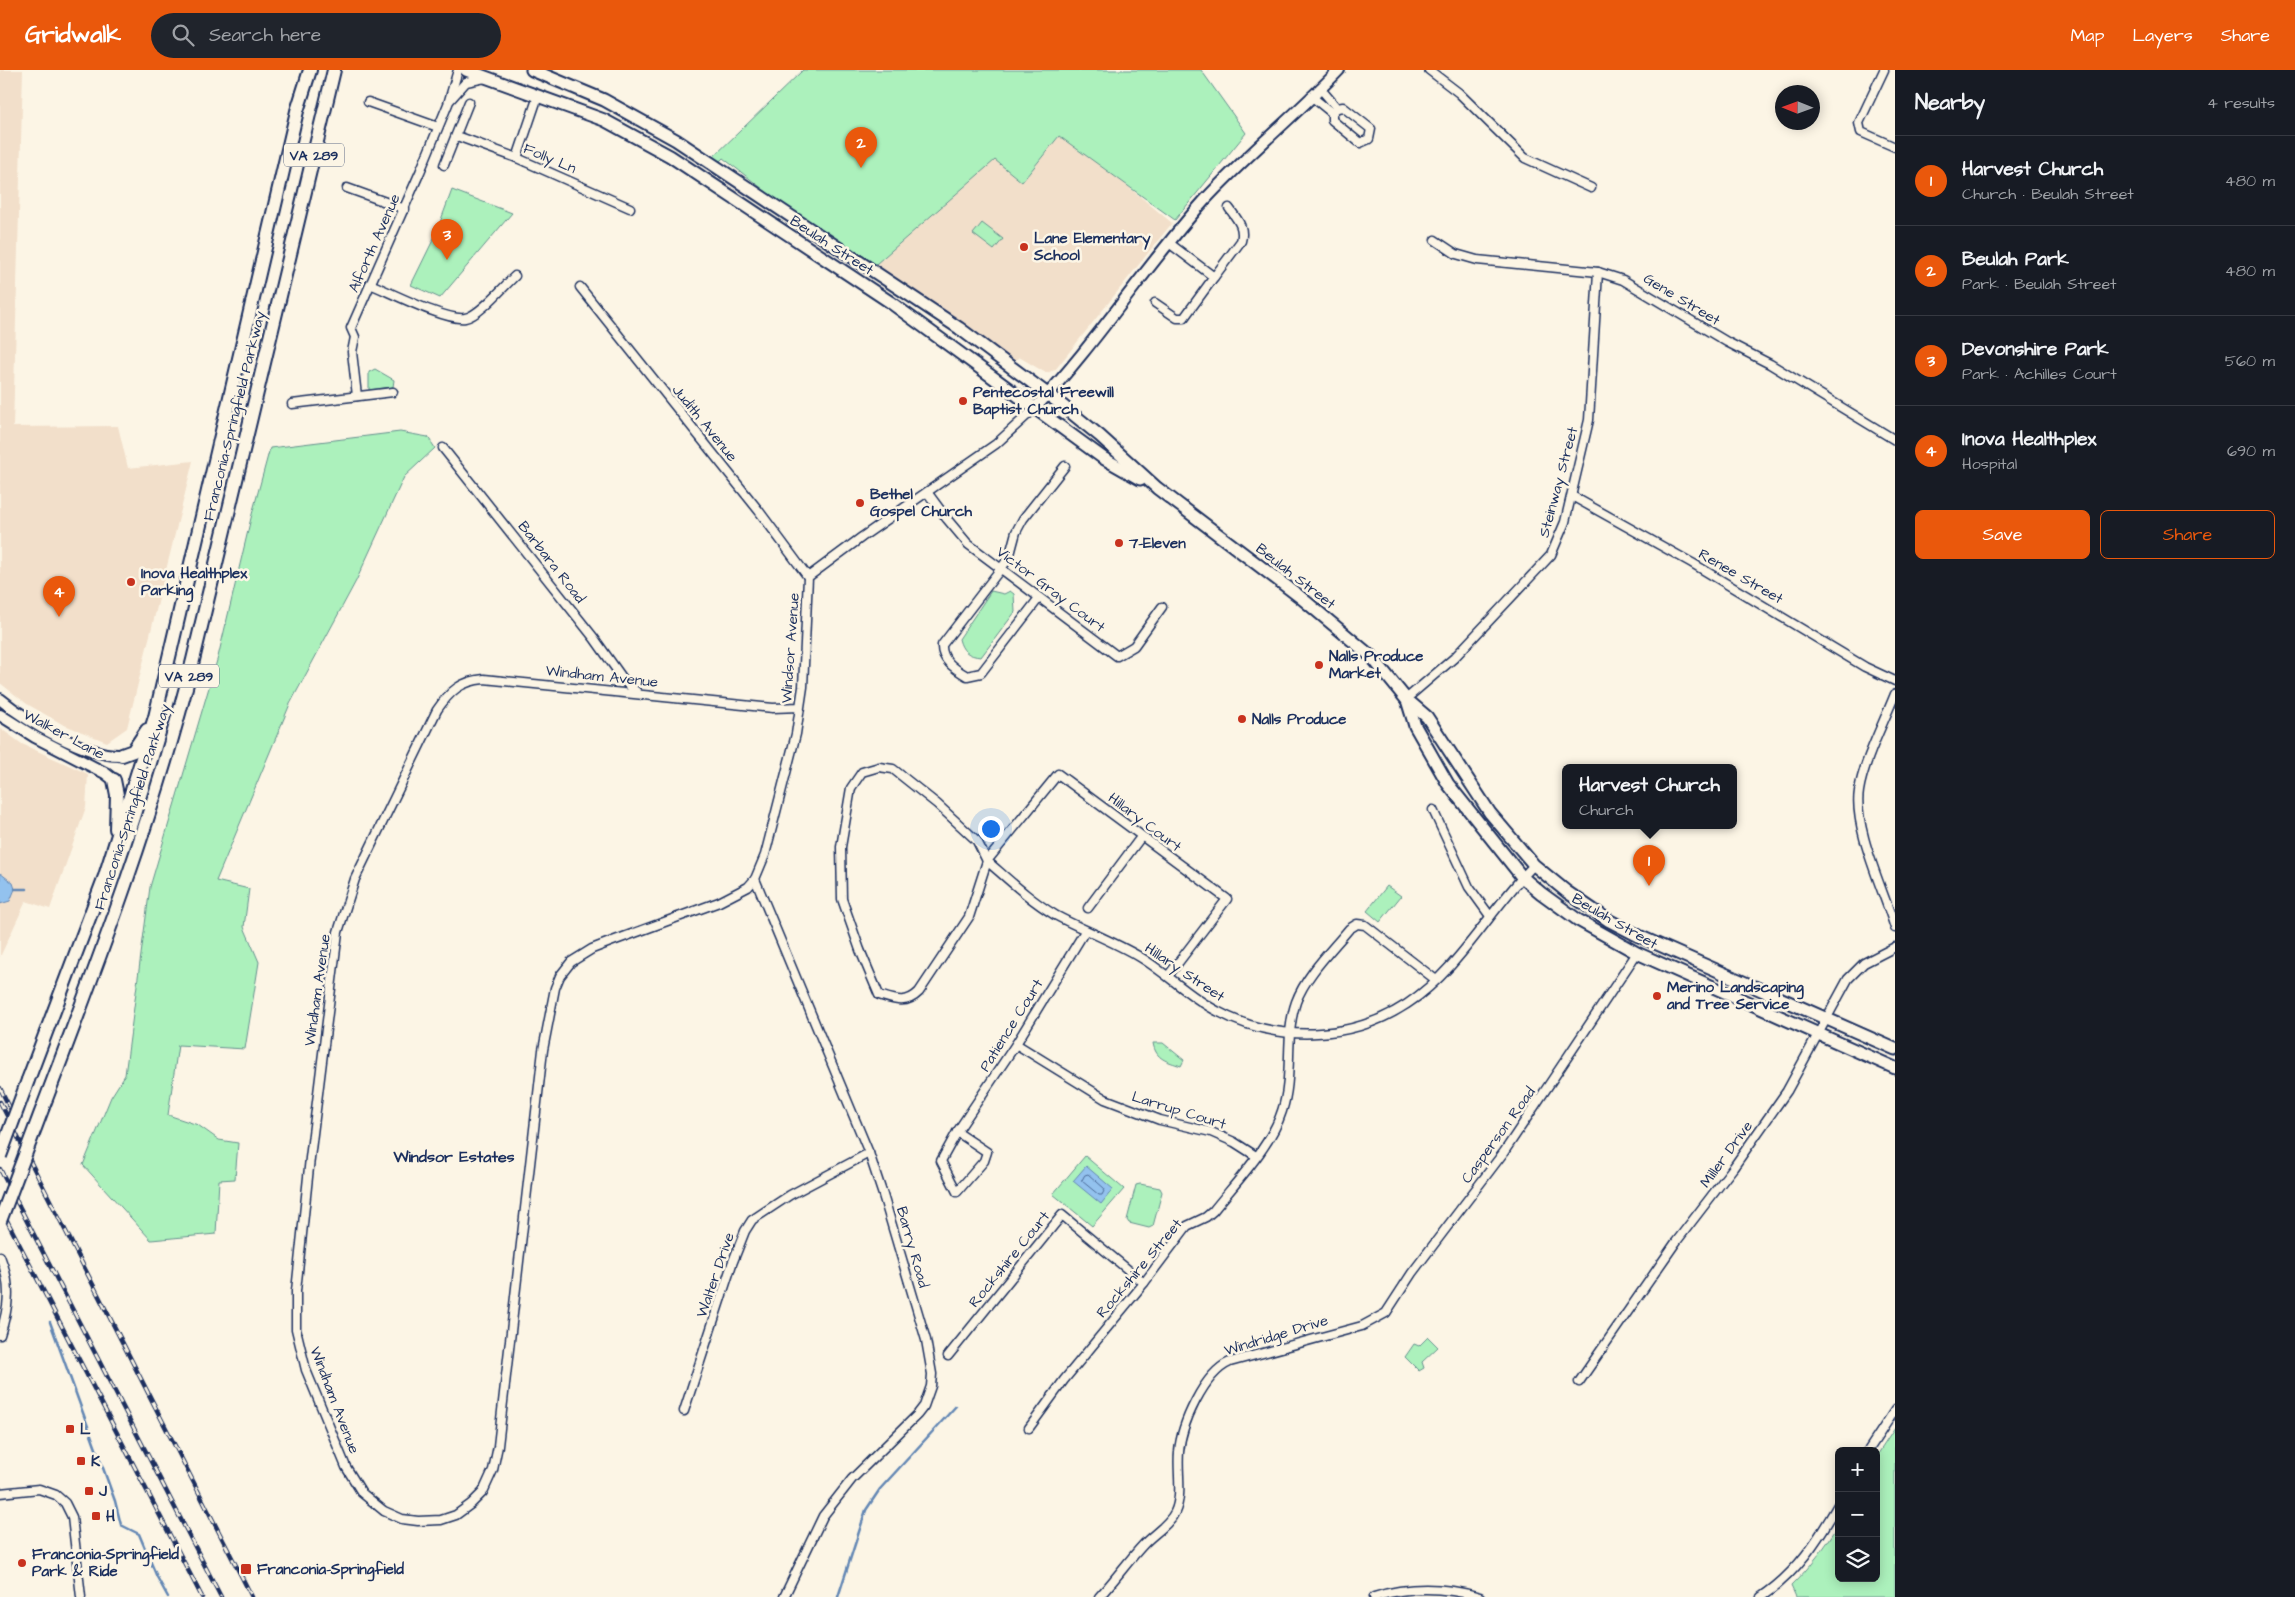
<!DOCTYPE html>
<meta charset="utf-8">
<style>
:root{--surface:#171b24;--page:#20242c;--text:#f1f3f6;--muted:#9ea1a6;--line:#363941;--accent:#ea580c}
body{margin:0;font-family:"Architects Daughter",sans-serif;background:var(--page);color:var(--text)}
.controls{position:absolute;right:15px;bottom:15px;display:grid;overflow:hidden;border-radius:8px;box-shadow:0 2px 12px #0003}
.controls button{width:45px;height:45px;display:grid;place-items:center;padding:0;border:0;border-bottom:1px solid var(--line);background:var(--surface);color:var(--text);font:25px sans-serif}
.compass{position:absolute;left:1775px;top:15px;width:45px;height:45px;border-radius:50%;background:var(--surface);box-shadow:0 2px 12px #0003;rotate:271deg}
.you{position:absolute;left:990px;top:758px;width:18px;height:18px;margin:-12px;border:4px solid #fff;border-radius:50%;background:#1a73e8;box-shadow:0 0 0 8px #1a73e833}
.badge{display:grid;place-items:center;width:32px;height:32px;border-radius:50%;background:var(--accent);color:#fff;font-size:16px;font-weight:700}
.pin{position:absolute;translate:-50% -41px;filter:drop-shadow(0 1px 2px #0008)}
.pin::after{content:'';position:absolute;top:26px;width:18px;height:15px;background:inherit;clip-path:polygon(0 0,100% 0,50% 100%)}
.popup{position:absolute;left:1562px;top:694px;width:175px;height:65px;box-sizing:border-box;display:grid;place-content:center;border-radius:8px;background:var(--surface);filter:drop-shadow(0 1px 4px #0005);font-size:16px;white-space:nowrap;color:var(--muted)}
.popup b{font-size:19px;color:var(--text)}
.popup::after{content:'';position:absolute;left:50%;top:100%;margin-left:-10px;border:10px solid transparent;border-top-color:var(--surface)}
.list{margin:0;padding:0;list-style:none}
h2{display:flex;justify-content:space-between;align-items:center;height:65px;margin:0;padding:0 20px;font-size:21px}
h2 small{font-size:16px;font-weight:400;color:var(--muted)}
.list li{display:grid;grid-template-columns:32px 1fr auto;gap:15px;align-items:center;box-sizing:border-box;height:90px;padding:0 20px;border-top:1px solid var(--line)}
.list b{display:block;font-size:19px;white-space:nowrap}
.list p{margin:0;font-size:16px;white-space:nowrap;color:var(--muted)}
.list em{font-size:16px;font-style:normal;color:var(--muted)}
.actions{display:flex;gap:10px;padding:15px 20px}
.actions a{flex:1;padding:11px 0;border:1px solid var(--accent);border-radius:8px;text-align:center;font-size:18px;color:var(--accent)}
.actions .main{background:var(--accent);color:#fff}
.icon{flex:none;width:28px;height:28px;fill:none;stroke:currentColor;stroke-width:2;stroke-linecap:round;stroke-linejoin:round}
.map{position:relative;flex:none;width:1895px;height:1527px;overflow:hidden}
header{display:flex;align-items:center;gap:30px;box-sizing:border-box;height:70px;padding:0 25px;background:var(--accent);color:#fff}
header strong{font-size:24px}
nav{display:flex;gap:28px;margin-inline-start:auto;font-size:18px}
.search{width:350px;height:45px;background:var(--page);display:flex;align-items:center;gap:12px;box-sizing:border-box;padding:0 18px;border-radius:28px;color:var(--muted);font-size:19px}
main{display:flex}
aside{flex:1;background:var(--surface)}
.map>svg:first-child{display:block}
.built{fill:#f2dfca}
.green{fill:#acf1bc;stroke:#64908d}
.water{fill:#93c2ee;stroke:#6387b4}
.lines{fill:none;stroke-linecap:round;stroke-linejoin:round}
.shore{stroke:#4b6a98;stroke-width:1}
.stream{stroke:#6387b4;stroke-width:2.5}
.minor-casing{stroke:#1b2f5e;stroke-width:11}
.tertiary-casing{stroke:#1b2f5e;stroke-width:14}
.secondary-casing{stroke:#1b2f5e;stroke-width:15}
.primary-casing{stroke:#1b2f5e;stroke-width:16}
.minor{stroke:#fcf5e5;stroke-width:8}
.tertiary{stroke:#fcf5e5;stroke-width:10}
.secondary{stroke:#fcf5e5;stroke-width:11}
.primary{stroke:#fcf5e5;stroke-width:12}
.rail-casing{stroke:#1b2f5e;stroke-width:4.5}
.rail{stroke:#fcf5e5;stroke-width:2.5;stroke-dasharray:8;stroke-linecap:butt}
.primary-bridge-casing{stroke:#1b2f5e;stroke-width:16;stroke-linecap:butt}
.primary-bridge{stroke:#fcf5e5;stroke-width:12}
.poi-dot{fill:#c8321e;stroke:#fcf5e5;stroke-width:2}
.labels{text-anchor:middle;stroke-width:5;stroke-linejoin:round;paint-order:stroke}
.shield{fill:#fcf5e5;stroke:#5e6a86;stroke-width:1}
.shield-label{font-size:14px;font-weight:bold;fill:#1b2f5e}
.street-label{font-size:15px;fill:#1b2f5e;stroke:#fcf5e5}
.poi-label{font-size:15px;font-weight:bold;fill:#1b2f5e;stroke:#fcf5e5;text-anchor:start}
.neighbourhood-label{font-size:16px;font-weight:bold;fill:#1b2f5e;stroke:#fcf5e5}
</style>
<header>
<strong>Gridwalk</strong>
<div class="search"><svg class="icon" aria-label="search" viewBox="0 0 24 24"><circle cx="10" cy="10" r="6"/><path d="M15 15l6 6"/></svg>Search here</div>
<nav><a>Map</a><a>Layers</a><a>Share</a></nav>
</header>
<main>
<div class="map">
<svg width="1895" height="1527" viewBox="0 0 1895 1527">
<rect width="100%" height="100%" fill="#fcf5e5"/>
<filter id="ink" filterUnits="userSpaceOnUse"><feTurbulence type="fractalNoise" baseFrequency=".02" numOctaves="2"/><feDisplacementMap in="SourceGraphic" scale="10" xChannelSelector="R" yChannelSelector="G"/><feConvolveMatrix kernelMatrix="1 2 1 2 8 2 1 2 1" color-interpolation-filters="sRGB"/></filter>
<g filter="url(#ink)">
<g class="built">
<polygon points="0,0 23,0 13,357 118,356 128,398 193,391 127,658 107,672 62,654 27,634 0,613"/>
<polygon points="1059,66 1083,79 1172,153 1055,300 1046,303 1019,287 1009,296 868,201 995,89 1022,112"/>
<polygon points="0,658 22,674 88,704 86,737 50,839 26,831 0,887"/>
</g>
<g class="green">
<polygon points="803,0 1201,0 1246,63 1175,150 1059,66 1022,112 995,90 868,201 723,88 716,95 710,90"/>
<polygon points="452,120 512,143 440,228 411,215 435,166"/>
<polygon points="982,153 1003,169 994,180 973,164"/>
<polygon points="375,299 394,310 393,317 369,320 369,302"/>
<polygon points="400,362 428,367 435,378 404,407 356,511 290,634 216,811 249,819 244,857 259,892 245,979 178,975 168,1045 198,1055 219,1070 238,1073 235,1109 219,1110 216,1164 151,1170 83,1095 111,1027 125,1005 150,817 218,587 251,448 270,378"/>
<path d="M991 521 1004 524 1010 521 1014 524 1015 542 981 587C968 586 962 581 959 569Z"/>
<polygon points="1387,816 1401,826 1380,852 1367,841"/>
<path d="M1153 973H1163L1184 990 1181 996C1167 991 1156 990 1153 973Z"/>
<polygon points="1085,1086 1124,1119 1092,1156 1053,1124"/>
<polygon points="1140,1114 1160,1118 1162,1122 1153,1156 1149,1158 1129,1153 1127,1150 1136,1115"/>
<polygon points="1428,1267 1438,1277 1422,1292 1424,1298 1419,1301 1405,1287 1414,1274 1419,1276"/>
<path d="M1895 1358V1527H1796L1791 1516C1810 1497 1825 1478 1839 1454V1508H1876V1387Z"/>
</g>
<g class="water">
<polygon points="0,803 13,813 15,819 10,831 0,834"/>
<polygon points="1086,1096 1113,1119 1101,1134 1073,1111"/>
</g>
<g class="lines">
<polygon class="shore" points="1085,1105 1088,1104 1105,1119 1102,1125 1099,1125 1082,1111"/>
<g class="stream">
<polyline points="15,819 27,819"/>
<polyline points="50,1252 115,1431 121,1455 139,1464 157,1507 168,1527"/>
<polyline points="838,1527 866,1440 880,1419 956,1336"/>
</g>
<g class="minor-casing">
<g id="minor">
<polyline points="1429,0 1459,23 1525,88 1591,118"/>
<polyline points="1884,0 1859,53 1861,62 1895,77"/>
<polyline points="1320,18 1337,38"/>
<polyline points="1311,26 1332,43 1332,50 1360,73 1369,69 1371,59 1343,37 1337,38 1332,43"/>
<polyline points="450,30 466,12 485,8"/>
<polyline points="368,32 438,57"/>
<polyline points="457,66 517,88 630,138"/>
<polyline points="517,88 538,26"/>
<polyline points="444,95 469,32"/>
<polyline points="347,118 405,139"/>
<polyline points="1435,170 1456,184 1477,190 1598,202 1623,210 1727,272 1770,294 1895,370"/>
<path d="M1214 207 1241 171C1245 157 1237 149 1229 138"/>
<path d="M370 214C390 222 446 251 465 248 479 246 504 216 515 206"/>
<polyline points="580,217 759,441 808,507"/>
<polyline points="1155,233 1177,248 1184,248 1214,207 1169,173"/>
<polyline points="357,326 352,282 355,267 351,258 420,102 448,34 458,0"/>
<polyline points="292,334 393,322"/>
<polyline points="443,378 594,568 626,613 637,622"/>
<polyline points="927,422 947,449 968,474 1117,586 1134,576 1162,537"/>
<polyline points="1572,426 1692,493 1865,597 1895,611"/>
<path d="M1039 528 981 603 967 606C955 599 941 590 942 575L1009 488 1016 462 1023 449 1065 396"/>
<path d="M1895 624C1884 652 1863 693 1859 721 1853 758 1884 821 1895 858"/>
<polyline points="1406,629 1454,588 1551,485 1565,452 1589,350 1598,202"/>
<path d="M800 637 773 638 484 609C461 611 450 621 437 640L355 809 338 862 310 1088 296 1221V1259L306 1300 346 1397 362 1423 384 1441 402 1449 418 1451 441 1450 456 1445 471 1434 483 1422 493 1400 498 1376 543 980 555 918 560 906 571 892 592 879 610 872 719 832 748 817 755 809 765 785 796 664 803 617 808 507 862 467 996 374 1035 338"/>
<path d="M879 697 893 699 937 734 977 771 987 791 969 847 919 922C906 935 895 930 879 925L860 880 842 829 841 777 851 718 862 702Z"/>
<polyline points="1433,740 1469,817 1490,846"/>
<polyline points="755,809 869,1083 883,1125 926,1270 932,1304 931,1316 924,1336 917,1345 852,1409 823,1446 784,1527"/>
<polyline points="1088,838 1141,767"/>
<path d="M1168 906 1227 829 1058 704 987 791C1009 810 1030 830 1055 845 1083 860 1113 871 1140 887 1167 903 1189 927 1217 941 1276 973 1351 971 1407 934 1460 899 1490 839 1534 795"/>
<polyline points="1016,974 1105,1029 1160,1050 1211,1062 1234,1072 1256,1086"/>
<polyline points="957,1062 1016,974 1085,861"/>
<polygon points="957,1062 987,1082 984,1091 957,1122 941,1091"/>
<path d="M0 1186C12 1215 9 1237 0 1265"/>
<polyline points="948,1286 1062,1145 1144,1213"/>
<polyline points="1579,1312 1676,1172 1733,1098 1787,1021 1848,909 1864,893 1895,877"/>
<polyline points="684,1341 732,1194 745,1161 752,1150 790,1125 869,1083"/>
<path d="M1029 1358 1064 1310 1144 1213 1187 1156 1206 1147 1213 1141C1236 1112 1271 1076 1282 1041 1294 1006 1284 966 1296 932 1306 905 1331 881 1349 859L1357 854 1365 855 1436 910"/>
<polyline points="1868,1381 1895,1340"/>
<polyline points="0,1423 39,1419 56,1425 65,1433 72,1447 81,1527"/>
<path d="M1099 1527C1115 1510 1128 1491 1143 1475 1153 1464 1169 1455 1175 1442 1183 1425 1177 1401 1179 1382 1181 1355 1204 1303 1230 1292L1362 1256 1386 1243 1412 1203 1504 1082 1637 883"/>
<path d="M1374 1527C1409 1516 1445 1517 1480 1527"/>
<path d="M1761 1527C1797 1503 1818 1470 1839 1433"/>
</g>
</g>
<g class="tertiary-casing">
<g id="tertiary">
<path d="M1035 338C1096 274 1144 198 1203 132 1246 85 1295 46 1339 0"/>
<path d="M0 629C27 651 86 687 122 685"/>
<polyline points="0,645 35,667 105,703 114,710"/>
</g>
</g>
<g class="secondary-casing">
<g id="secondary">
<polyline points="466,0 604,50 670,86 890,232 1103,388 1140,409"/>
<polyline points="532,0 604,30 676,70 959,258 1058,332 1100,366 1157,418 1299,526 1372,587 1406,629 1427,647 1490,743 1534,795 1567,822 1608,850 1639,866 1895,979"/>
<polyline points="1407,630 1415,656 1448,714 1522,807 1541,823 1578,850 1637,883 1895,998"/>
</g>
</g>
<g class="primary-casing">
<g id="primary">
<polyline points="122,685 133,681 147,660"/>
<polyline points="114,710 117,725 116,759"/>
<polyline points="28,1010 105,806 155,647 297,41 310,0"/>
<path d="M43 1037C99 890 155 743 193 590L334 0"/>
</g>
</g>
<use href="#minor" class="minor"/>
<use href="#tertiary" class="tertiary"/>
<use href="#secondary" class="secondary"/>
<use href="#primary" class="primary"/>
<g class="rail-casing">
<g id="rail">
<polyline points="0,1018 10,1038"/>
<polyline points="0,1032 252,1527"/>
<polyline points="0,1099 221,1527"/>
<polyline points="0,1137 202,1527"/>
</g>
</g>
<use href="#rail" class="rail"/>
<g class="primary-bridge-casing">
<g id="primary-bridge">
<polyline points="0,1086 28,1010"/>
<polyline points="0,1151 43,1037"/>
</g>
</g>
<use href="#primary-bridge" class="primary-bridge"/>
</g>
</g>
<g class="poi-dot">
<circle cx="1024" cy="177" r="5"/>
<circle cx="963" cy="331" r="5"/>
<circle cx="860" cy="433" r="5"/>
<circle cx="1119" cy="473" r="5"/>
<circle cx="131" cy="512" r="5"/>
<circle cx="1319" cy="595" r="5"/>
<circle cx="1242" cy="649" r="5"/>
<circle cx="1657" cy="926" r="5"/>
<rect x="65" y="1354" width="10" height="10" rx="2.5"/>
<rect x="76" y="1386" width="10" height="10" rx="2.5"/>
<rect x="84" y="1416" width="10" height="10" rx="2.5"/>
<rect x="91" y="1441" width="10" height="10" rx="2.5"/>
<circle cx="22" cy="1493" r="5"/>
<rect x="240" y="1493" width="12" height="12" rx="2.5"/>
</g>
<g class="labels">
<g class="shield">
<rect x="284" y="73.5" width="60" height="23" rx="4"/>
<rect x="159" y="594.5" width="60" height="23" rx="4"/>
</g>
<g class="shield-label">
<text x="314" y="90">VA 289</text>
<text x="189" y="611">VA 289</text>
</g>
<g class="street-label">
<text transform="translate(550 88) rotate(23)" y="5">Folly Ln</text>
<text transform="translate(374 173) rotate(-66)" y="5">Alforth Avenue</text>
<text transform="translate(832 175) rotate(33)" y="5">Beulah Street</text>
<text transform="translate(1682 229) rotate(31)" y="5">Gene Street</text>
<text transform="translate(234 346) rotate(-76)" y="5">Franconia-Springfield Parkway</text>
<text transform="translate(705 353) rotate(51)" y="5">Judith Avenue</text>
<text transform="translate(1558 412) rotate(-75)" y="5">Steinway Street</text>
<text transform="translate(552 492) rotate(52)" y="5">Barbara Road</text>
<text transform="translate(1296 506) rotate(38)" y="5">Beulah Street</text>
<text transform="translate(1741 506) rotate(30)" y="5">Renee Street</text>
<text transform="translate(1051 519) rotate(37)" y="5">Victor Gray Court</text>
<text transform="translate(790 578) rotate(-86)" y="5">Windsor Avenue</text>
<text transform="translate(602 606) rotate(6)" y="5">Windham Avenue</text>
<text transform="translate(64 664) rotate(28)" y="5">Walker Lane</text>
<text transform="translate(132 737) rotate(-72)" y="5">Franconia-Springfield Parkway</text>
<text transform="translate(1145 752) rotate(37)" y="5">Hillary Court</text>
<text transform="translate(1615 851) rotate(30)" y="5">Beulah Street</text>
<text transform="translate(1185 902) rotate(34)" y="5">Hillary Street</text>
<text transform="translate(317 920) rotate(-82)" y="5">Windham Avenue</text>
<text transform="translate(1011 955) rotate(-58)" y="5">Patience Court</text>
<text transform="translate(1179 1040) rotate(17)" y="5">Larrup Court</text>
<text transform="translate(1498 1065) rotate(-54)" y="5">Casperson Road</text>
<text transform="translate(1726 1084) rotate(-54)" y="5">Miller Drive</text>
<text transform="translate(913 1177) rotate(74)" y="5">Barry Road</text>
<text transform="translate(1009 1189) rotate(-51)" y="5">Rockshire Court</text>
<text transform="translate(1139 1198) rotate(-50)" y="5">Rockshire Street</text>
<text transform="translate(715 1205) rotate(-71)" y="5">Walter Drive</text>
<text transform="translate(1276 1265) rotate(-17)" y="5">Windridge Drive</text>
<text transform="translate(335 1330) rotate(69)" y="5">Windham Avenue</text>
</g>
<g class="poi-label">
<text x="1034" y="173">Lane Elementary<tspan x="1034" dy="17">School</tspan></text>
<text x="973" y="327">Pentecostal Freewill<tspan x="973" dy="17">Baptist Church</tspan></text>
<text x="870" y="429">Bethel<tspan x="870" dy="17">Gospel Church</tspan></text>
<text x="1129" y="478">7-Eleven</text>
<text x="141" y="508">Inova Healthplex<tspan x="141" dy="17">Parking</tspan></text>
<text x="1329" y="591">Nalls Produce<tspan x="1329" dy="17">Market</tspan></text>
<text x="1252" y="654">Nalls Produce</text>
<text x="1667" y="922">Merino Landscaping<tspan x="1667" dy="17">and Tree Service</tspan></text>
<text x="80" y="1364">L</text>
<text x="91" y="1396">K</text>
<text x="99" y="1426">J</text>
<text x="106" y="1451">H</text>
<text x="32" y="1489">Franconia-Springfield<tspan x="32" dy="17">Park &amp; Ride</tspan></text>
<text x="257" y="1504">Franconia–Springfield</text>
</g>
<g class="neighbourhood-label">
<text x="454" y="1092">Windsor Estates</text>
</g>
</g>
</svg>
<div class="controls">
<button>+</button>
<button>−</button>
<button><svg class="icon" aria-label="layers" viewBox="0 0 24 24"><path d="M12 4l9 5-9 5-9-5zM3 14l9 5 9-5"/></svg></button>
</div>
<svg class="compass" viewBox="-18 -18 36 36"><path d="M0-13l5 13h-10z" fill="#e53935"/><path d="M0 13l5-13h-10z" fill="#9ea1a6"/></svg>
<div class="you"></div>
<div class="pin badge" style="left:1649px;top:816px">1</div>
<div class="popup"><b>Harvest Church</b>Church</div>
<div class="pin badge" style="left:861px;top:98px">2</div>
<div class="pin badge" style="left:447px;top:190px">3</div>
<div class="pin badge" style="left:59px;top:547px">4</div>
</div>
<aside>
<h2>Nearby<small>4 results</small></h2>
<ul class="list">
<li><span class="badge">1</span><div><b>Harvest Church</b><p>Church · Beulah Street</p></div><em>480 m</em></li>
<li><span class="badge">2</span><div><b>Beulah Park</b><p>Park · Beulah Street</p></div><em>480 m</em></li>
<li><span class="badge">3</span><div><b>Devonshire Park</b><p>Park · Achilles Court</p></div><em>560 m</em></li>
<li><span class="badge">4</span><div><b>Inova Healthplex</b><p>Hospital</p></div><em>690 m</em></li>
</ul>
<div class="actions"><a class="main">Save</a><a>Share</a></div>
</aside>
</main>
